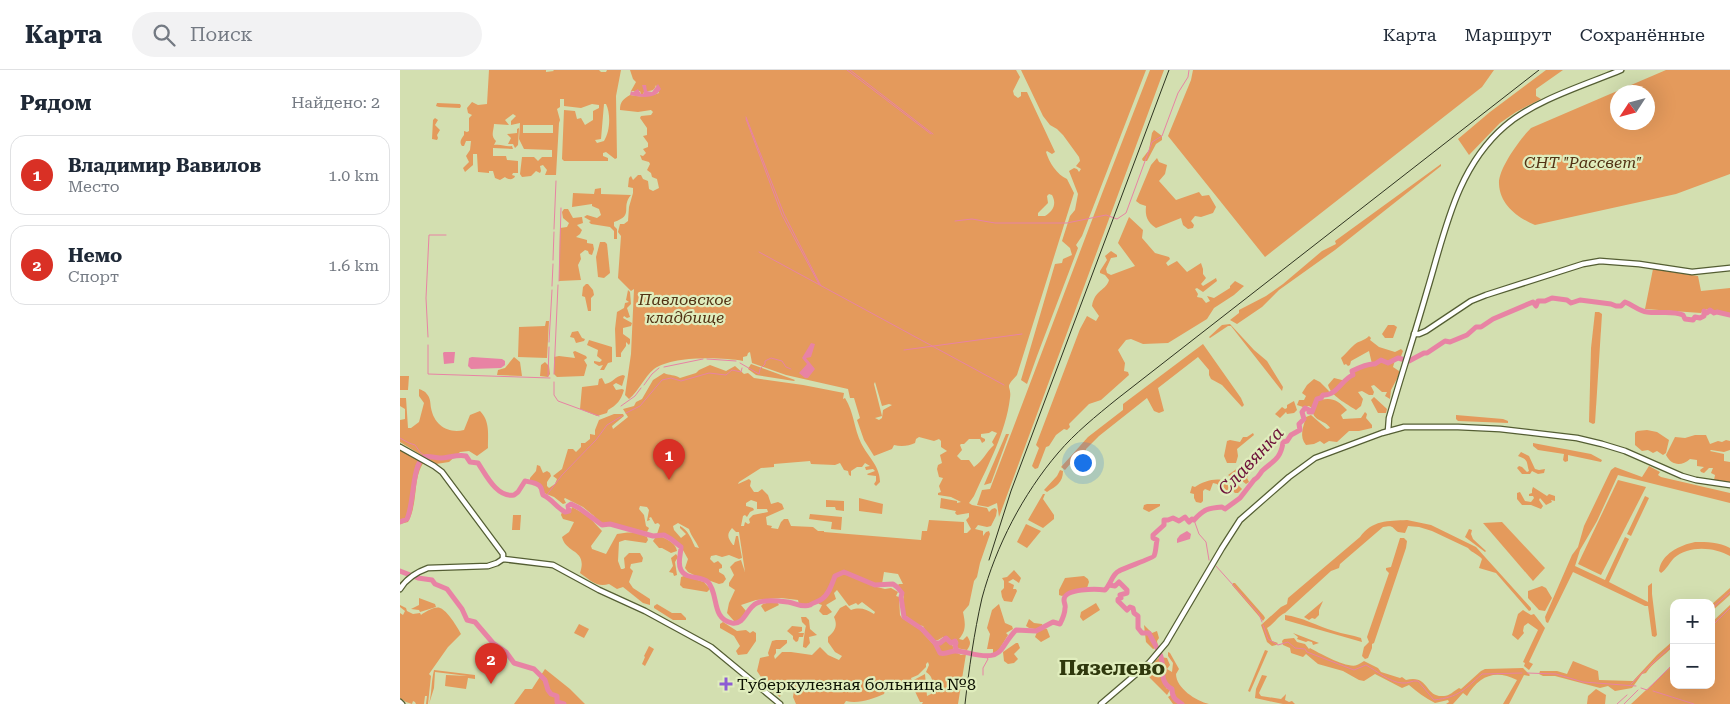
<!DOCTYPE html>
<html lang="ru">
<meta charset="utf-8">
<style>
:root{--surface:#fff;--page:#f2f2f3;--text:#1f2937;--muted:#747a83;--line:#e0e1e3;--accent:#d93025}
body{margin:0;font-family:"Roboto Serif",serif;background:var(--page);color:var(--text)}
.controls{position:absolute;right:15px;bottom:15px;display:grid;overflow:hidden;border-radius:10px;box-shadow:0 5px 20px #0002}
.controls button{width:45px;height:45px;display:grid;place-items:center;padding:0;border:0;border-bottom:1px solid var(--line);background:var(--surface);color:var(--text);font:25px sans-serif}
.compass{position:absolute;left:1210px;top:15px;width:45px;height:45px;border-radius:50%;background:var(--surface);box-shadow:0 5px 20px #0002;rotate:234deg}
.you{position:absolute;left:682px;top:392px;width:18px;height:18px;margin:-12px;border:4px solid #fff;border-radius:50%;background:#1a73e8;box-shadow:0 0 0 8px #1a73e833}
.badge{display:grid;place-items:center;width:32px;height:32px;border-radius:50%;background:var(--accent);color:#fff;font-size:16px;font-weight:700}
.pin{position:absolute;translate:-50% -41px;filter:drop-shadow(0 1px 2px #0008)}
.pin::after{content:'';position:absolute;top:26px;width:18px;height:15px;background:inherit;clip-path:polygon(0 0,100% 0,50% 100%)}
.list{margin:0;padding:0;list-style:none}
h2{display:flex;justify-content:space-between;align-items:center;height:65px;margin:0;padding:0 20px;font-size:21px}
h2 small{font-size:16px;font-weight:400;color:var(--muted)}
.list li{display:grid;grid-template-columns:32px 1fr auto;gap:15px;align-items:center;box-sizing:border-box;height:80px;margin:0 10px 10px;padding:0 10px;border:1px solid var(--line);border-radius:15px}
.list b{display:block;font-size:19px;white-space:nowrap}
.list p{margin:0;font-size:16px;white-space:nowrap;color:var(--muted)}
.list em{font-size:16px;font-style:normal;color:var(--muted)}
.icon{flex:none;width:28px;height:28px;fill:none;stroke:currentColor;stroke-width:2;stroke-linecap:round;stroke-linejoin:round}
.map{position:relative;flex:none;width:1330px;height:634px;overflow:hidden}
header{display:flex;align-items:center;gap:30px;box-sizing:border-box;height:70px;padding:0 25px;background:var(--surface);border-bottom:1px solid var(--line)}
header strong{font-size:24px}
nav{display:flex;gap:28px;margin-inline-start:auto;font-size:18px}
.search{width:350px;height:45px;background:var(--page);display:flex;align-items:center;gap:12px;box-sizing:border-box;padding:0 18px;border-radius:28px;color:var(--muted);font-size:19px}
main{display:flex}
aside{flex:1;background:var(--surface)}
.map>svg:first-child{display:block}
.green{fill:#e49a5c;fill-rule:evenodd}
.water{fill:#e883a4}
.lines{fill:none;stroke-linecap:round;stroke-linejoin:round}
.stream{stroke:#e883a4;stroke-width:1}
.river{stroke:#e883a4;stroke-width:5}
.secondary-casing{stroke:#545e33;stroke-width:7}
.secondary{stroke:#fff;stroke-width:4.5}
.rail{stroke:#2e3420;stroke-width:1}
.poi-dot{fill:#8d5bd4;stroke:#e0edbd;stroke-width:2}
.labels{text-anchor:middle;stroke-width:4.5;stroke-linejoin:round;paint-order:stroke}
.park-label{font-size:16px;font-style:italic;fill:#523214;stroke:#e0edbd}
.poi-label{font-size:16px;fill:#0b0f01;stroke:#e0edbd;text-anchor:start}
.water-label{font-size:18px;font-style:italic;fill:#6d123a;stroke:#e0edbd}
.district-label{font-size:21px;font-weight:bold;fill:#2f380d;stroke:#e0edbd}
</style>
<header>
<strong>Карта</strong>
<div class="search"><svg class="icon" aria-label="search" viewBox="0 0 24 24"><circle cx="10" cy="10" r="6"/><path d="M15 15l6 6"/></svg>Поиск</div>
<nav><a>Карта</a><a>Маршрут</a><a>Сохранённые</a></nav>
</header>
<main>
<aside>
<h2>Рядом<small>Найдено: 2</small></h2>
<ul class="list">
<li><span class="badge">1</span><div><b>Владимир Вавилов</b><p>Место</p></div><em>1.0 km</em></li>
<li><span class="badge">2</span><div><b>Немо</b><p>Спорт</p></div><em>1.6 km</em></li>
</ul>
</aside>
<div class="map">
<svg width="1330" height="634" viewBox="0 0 1330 634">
<rect width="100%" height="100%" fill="#d3dfb0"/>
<g class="green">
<path d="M89 0H146V2L154 1 153 0H199L201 2H206L207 0H221L216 26 217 88 215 89 206 82 203 83V86L208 88V91H164L162 89 164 40 175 41 177 49 181 48 185 55 193 50V41L199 38V35L192 34 181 38 164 36V29H160V37L157 39 160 50 159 53 156 105H145L147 100 143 95 140 96 141 101 140 103 136 101 131 106 122 107 120 104 122 87H134L138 91 142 87H152V80L124 79 119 69 120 53 111 55V51L116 46 113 44 105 50 109 55 94 54C94 60 90 66 96 71L94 75C102 74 105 77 112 76L113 79 93 78V86H106L107 90 118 91V103H113L112 105 115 106C114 110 108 110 105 107L100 110 95 108 93 101H89V103L78 102 77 84H73V95L65 102 63 98 69 92 66 86 70 80 71 71H66L64 76H62C59 72 61 69 64 65V61L67 62 69 61V48L72 45 68 43 67 38 72 32 78 35 87 34ZM204 34H206C211 44 210 62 204 71L197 73 195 70 201 69ZM123 55H153V63H123Z"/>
<path d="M230 0H616L620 7 613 21 614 25 618 28 621 26V22H627L655 82 652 84 647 81 646 82C649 92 657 105 667 109L674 123 617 305C603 320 612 314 610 328 606 362 588 395 574 426L569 433 572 435 587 438 589 442 592 439 595 438 597 440 596 446 591 456 587 457 578 455 575 459 583 461V466L586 462 589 461 590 464 580 493 577 507 574 511 569 535 563 542C565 552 567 560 559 569L563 570 567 566C571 572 571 574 567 580L556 578 558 572 556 569 553 572 543 567C531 576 529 566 523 556L518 555 505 545 503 531 504 524 497 516 499 514H503L498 504 484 502 482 514 477 513 473 516 485 519 491 518 498 522 496 526 499 527 500 545 502 548 519 559 533 574H538L546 570 553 576 554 581 561 585 566 584 558 634H522L523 632H520L512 615 498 620 497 616 493 613 487 616 484 624C472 629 459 634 446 631L444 634H396L393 627 394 621 387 617 383 618 380 627 369 619 357 601 360 588 369 586 368 583 372 571 376 570H387V573L380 579H376V583L374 586 375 589 382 582H391L412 585 420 577 428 585 439 590 442 586 435 582 428 572V567C435 561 438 556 434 547L440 538 446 535 451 540C460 537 466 539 474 544L475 542 462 532 458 535 456 533 449 536 437 520 434 523 436 529 426 535 432 542 427 545H423L419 541 422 535 419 534 417 531 403 535 399 534 398 530 381 528 356 530 341 535 346 541 339 551H334L327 543 329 533 335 520 329 516V513L334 505 330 497 335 492 341 490 345 502 339 462H336L332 458C326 465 328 468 333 475H334L336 466H338L342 488 339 489 329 485 322 487 316 485 311 486 310 489 314 493 318 491 322 495V498L319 499V502L324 505 326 509 323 513 319 514 294 505 288 502 285 498 288 489C281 475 273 465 257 464L260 455 258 453 255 454 251 447 249 448 250 450 247 451 249 440 247 437 240 436 239 439 244 445 246 456 249 458 247 462 211 453 203 454 198 452 194 446 183 437 165 428 164 429 166 433 163 434 154 427 144 423C141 415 137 413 130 410V408L136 401 137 395 140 396 143 403 147 401 150 403 151 406 147 412V416L149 418 155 414 157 409 153 406 162 399 168 379H173L176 382 181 377V373H185L190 369V364L195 365V360L199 350 214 344H223L224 346 212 356 213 359 228 347 223 339 234 336 236 332 242 329 253 310 264 303C270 306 274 304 280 308L296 303 299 300 310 295 326 301 335 296 344 304 348 303 354 308 403 315 444 323 443 329 445 328C454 342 454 359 461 373 468 387 480 396 480 412L476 416 474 414 476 411V406L468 405 467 404 475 401 473 399 466 400 465 397 470 396 465 393 462 397H457L451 401V406L449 405 448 401 444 400 440 393 435 395 411 394 410 391 374 394V397L361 398 339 412 338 414 349 409 351 411 350 416 354 422H358L362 419 368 425 371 434 378 432 382 434 384 439 366 447 367 455 372 456 371 458 378 459 381 452 384 449H388L391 456 413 457 418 461H424V462L521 470 522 461H527L529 450 564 452V463H567L571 459 566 450 569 447V443L557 445 555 443 556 441 540 438 541 428 557 431V433L561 432 551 427 538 425V423L541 422 539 416 543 408 539 407 537 399 538 395 542 393 540 385 547 381 541 377V371L539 369 534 371 519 367 516 369 515 373C509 376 501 377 494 375L492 379 474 386 464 370 457 350 460 348 454 328H450L448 319 386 305 352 293 350 282 348 283 347 286 343 287V291C321 287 272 286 254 299 244 307 239 321 229 329L225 325 231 284 234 219 231 221 218 208 221 166 218 162 220 154H224L228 151 229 137 233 123V118L228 117 229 108 231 106 233 110 238 105H241L243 109 248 111 249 119 253 121 259 118 257 109 252 107 251 103 247 100 250 94 249 92 242 90 240 85 243 86 246 83 243 79 248 77V73L243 66 247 65V58L240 48 241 46 251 45 253 42 251 40 238 42 220 40C220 32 223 29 230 25 240 27 249 27 259 23L256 15C254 22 251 20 244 22L243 24H241L240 21H231L236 12 233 9ZM649 124 652 125C657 134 653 141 645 146H638V143L648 133 647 126ZM475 312 482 336 489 334 492 335 483 340 482 348 479 350 475 348 482 346 474 314ZM592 361 597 363 592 372 594 375C586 382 583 391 574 397L569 390H561L557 386 562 380 560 375 561 374H564L569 369H580L582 373 585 371V369L581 367V364L589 363ZM351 430 357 432V439H367L368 442 353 445 349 449 350 453 348 454 345 452 344 456H341L343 446 345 445 347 447 350 442 354 440 353 438 346 436V433ZM278 453 289 459C291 466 296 471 299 478L295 477C291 468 288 460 280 456V458L286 464 281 468 274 460 273 456ZM528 592 529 595 526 602C535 608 532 614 531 624L527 626 525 604 512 611 511 608 518 605 526 597V594Z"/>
<polygon points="621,0 746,0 682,166 676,175 678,178 637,286 627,314 621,310 655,194 662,193 663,189 672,185 670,178 662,171 670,146 675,140 678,124 669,101 674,98 677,99 679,102 681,99 676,96 680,91 679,87 663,65 657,59 650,55 643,46"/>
<polygon points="750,0 764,0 599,447 597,433 588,437 577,435 582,420 590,419 703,121"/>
<polygon points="793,0 1094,0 1082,17 865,187 768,66 791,10"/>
<polygon points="1146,0 1163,0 1136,19 1136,26 1141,29 1116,42 1100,53 1069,85 1058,69 1090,42"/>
<path d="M1266 0H1330V104L1276 124 1135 155C1118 148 1100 135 1099 114 1098 99 1120 69 1131 58ZM1218 22H1248V52H1218Z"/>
<polygon points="37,33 60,34 61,36 60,38 39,37 36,36"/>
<polygon points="35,48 38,50 35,55 40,60 37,65 38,68 37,70 32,69 33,50"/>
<polygon points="119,58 118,75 115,78 113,74 108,74 111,68 107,64 117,63 117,59"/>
<polygon points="754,60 762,66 762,70 756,74 747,91 743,91 742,89 749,80 752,63"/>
<path d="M757 88 759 92 767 95 765 104 759 111 776 130 799 122 802 126 809 125 816 137 813 143 801 147 795 146 791 151 794 155 793 158 788 159 783 155 781 148 756 158C747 152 745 146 746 136L740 134 736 131 751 95Z"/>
<polygon points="1041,94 1041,96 935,180 879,220 862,237 837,254 830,250 839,243 839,240 866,226 883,214 922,181 936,174 935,171"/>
<path d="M201 118V124L231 125C220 138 235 145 214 152V156L217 159V169H214V161L210 157 191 154 189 152 191 151 184 147 187 145 197 148 201 145 199 139 192 136V134L172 137 173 123 194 124 195 119Z"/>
<polygon points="164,139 168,139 173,148 182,147 183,153 177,155 182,160 180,164 176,167 187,170 187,173 193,174 194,179 192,185 189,184 188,181 185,180 180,184 181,189 178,195 181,210 159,211 160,158 167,157 169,153 163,148 162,142"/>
<path d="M729 147 743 160 742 168 755 183 769 187 770 189 766 193 768 196 777 191 787 202 801 193 803 199V204L806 208 801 214 803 216 816 208 817 211 803 222 797 218 795 219 798 224 797 227 802 228 806 233 810 231 807 226 814 228 830 218V216L835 211 844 216 834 225 814 238 807 249 768 273 743 274 731 269 726 270 718 280 725 293 724 301 728 302 729 305 701 330 689 334 669 354 670 357 667 360 664 359 656 365 649 376 646 377 638 398 635 399 632 396 639 378 636 375 680 259 687 246 696 251 699 246 692 236C695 219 706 221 709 210L705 205 700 203V201L707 190 705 186 711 181 717 185V187L711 188 706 199 707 203 711 205 735 196 718 173Z"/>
<polygon points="200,172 205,172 207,174 210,203 204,208 198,207 196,187"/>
<polygon points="1253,199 1298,206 1301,221 1330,218 1330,243 1315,241 1311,239 1303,240 1301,243 1245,239"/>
<polygon points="186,214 188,214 193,220 194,225 191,228 191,241 188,241 185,227 182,226 183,217"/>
<polygon points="228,220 230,222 231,234 227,238 230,247 227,248 224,246 223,248 232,253 231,256 223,258 223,264 230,269 230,273 229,275 226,272 226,276 221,283 221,287 216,287 215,259 217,242 224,238 225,233 229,232 226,230"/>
<polygon points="1195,242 1199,242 1202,244 1195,353 1193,354 1189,352 1191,278"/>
<polygon points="146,251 149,251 147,288 118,287 119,257 145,256"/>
<polygon points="830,254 854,280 867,291 883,317 882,321 831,256 828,256 810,268 809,267 822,255"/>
<polygon points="988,255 994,255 997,257 993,268 985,268 982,264"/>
<polygon points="178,261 182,268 185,269 184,271 176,273 174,268 170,267 172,262"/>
<path d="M969 266 971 268 970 270 979 277 995 282 1001 279 1003 281 1000 289 995 290 993 297 999 301V305L991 320 990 329 985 326 987 322H982L974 315 971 316 974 322 973 325H969L962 321 958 322 963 329 961 336 956 340C947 334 931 326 928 315L934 308 946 311 952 304V299C958 296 965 296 972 294L969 281 951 291 950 295 948 296 946 294 944 295 941 288C946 284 949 279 954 275 958 271 964 271 969 266Z"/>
<polygon points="189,270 212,277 212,292 208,293 204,300 200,300 203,295 199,296 194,293 194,291 200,292 202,290 197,286 198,280 187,275"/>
<polygon points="803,274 841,328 844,335 842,337 822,315 811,309 809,305 809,300 798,287 758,318 764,341 759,343 754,341 747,328 699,366 686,379 686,382 671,393 665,400 661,397 688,367 723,340 723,334"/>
<polygon points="175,281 186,286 187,288 184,290 187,295 184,306 157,307 154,304 154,287 159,286 175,288 173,282"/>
<polygon points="114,287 120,292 122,306 97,305 98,300 105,298"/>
<polygon points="145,292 149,296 150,304 148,307 140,306 141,295"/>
<polygon points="351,294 395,310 394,311 356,305 348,299"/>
<path d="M223 305 225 306 222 316 216 313 213 315 216 320 222 319 224 320C221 330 217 335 208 340L207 343 197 346 180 339 182 317 198 315 199 309 202 308 205 314C213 313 215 306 223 305Z"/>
<polygon points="0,306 9,306 8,320 0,320"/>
<path d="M914 309 920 312 929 321 928 324 919 328 920 330C932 327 938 330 947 340L941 345 943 349 961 348 965 342 967 344 966 348 972 355V358L959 361H949L937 372 929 371 924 374 920 371 914 374 906 375C899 366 903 358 906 347L911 345 927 359 930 358C926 350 911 351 913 339L909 336 903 337 897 335 899 330H904L906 326 902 323 907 315Z"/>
<path d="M19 319C20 319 26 322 26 323 31 328 30 333 31 338 34 355 48 364 64 360L70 345 80 341C90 351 88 364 88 378L77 386 69 381 60 382 49 392 36 394 0 372V350L5 349V339L0 336V328H6L8 358H11L19 352 24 333 19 326Z"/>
<polygon points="974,327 987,339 986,343 978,343 971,330"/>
<polygon points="894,331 897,340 894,343 887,344 886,342 880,348 875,344 882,337 885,339 887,338 887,335"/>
<polygon points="1056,345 1103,349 1108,351 1108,353 1058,351 1056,349"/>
<polygon points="1247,360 1257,362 1269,370 1266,383 1263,385 1257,381 1253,383 1248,380 1242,381 1235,375 1235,363 1237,361"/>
<polygon points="853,363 854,365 837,379 838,386 836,393 827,393 824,386 827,371 830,370 840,372 843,367 847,367"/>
<polygon points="606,364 609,364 591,413 584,415"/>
<path d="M1295 365H1306L1310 374 1318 371 1322 372 1326 370 1330 371V380L1324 382 1311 380 1310 381 1324 384V391L1330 392V412L1314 410 1315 405 1311 403 1313 398H1309L1304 403 1301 402 1300 400 1304 397 1297 396V390L1290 389C1281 397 1271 395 1266 385L1275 367 1285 368Z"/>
<polygon points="1133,373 1191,384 1202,390 1201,392 1168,385 1168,391 1165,392 1163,390 1164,384 1138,380 1133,376"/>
<path d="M0 379 24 392C12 409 19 432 8 452L0 454Z"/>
<path d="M1121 382 1129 386 1135 399 1139 400 1145 399 1144 403 1138 404 1132 401 1130 404H1122L1117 398 1119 396 1122 397 1127 402 1129 401C1126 391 1129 390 1118 386Z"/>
<path d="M848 388 850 389 852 399 847 408 849 412 846 414 841 410 838 413V415L842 419 838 423H835L829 417 828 418 830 423 827 425 817 414 813 413 810 421 805 419 803 421V431L801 433 796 432 794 428V424L790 423 792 416 795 417C803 411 817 407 825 411L830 409V413L834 412V409L828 405 845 393Z"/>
<polygon points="1249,396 1260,402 1258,405 1261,407 1330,423 1330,433 1218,405 1197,451 1180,480 1175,496 1205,510 1225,467 1229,469 1209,512 1248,532 1248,516 1252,513 1252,524 1257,565 1255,567 1252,566 1248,536 1245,536 1173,502 1148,553 1146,552 1145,547 1172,485 1178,477 1184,456 1211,400 1215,397 1242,407"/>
<path d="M660 400 663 401C663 413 656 416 647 422L644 420 657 406Z"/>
<polygon points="1218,410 1246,417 1201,505 1178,494"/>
<polygon points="1133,417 1147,426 1149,424 1155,426 1155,431 1151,430 1152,432 1146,435 1140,428 1139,430 1143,436 1141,439 1131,435 1122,435 1117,429 1117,423 1120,422 1125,431 1131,432 1134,428 1133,426 1129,426 1129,424 1132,423 1132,420"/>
<polygon points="643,424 645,424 643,429 654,445 654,449 643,458 628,450"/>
<polygon points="1245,426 1249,428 1231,466 1227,464"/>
<polygon points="459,428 483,434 482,444 459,441"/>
<polygon points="426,430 444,431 444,441 436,440 435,437 426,437"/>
<polygon points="747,434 760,434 760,436 749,442 743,439 744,435"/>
<path d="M172 437 188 446 202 461 191 476 192 479 206 484 217 464C228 462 238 461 247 467L248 470 246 473 225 470 219 472 218 491 221 499H223L225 498 224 488 229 483H240L243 488 242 492 231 494 230 498 233 501 229 512 233 518 250 529V535L243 533 223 517 217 519 209 514C197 518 190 510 180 503 188 479 166 484 162 467L169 462 174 452 163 449 161 445 162 442 170 443Z"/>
<polygon points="410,444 442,447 441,460 431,459 432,452 409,449"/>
<polygon points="113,445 121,445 120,460 112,460"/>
<path d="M1007 450 1031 455 1076 477 1131 538V540L1129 541 1096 503 1079 498 1082 489C1078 484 1072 483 1068 478L1032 461 1019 457 1008 456 1005 463 998 462C991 457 994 455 983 457L940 494 939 498 931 501 885 543C878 546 874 554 867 558L872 571 878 573 876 575 872 576 867 572 861 555 881 537 887 534 888 528 960 467C972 450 988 451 1007 450Z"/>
<polygon points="1102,452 1145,498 1133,511 1083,453"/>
<polygon points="626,454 641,461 627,478 617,472"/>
<polygon points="1069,459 1072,460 1071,464 1073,469 1086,481 1085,482 1065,467"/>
<path d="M262 467C269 470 276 474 277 481L271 483 262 478H259L253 471 255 468Z"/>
<polygon points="1000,468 1004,468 1007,471 1006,478 974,573 972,574 972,578 968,588 965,589 962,586 964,577 969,572 967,567 989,503 986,500 986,498 991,497"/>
<path d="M1295 472C1307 472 1319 472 1330 478V486C1314 477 1289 475 1274 488 1269 493 1267 499 1261 503L1259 501C1261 484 1280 475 1295 472Z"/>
<polygon points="276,484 278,487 275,492 277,505 274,506 273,503 269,502 273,496 271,488"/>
<polygon points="614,500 621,508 619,513 613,509 608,512 614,515 613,519 616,519 617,521 612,532 604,531 602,527 601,521 604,518 604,511 602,508 607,507"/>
<polygon points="284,506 304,512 310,519 307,522 283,518 280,515 281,507"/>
<polygon points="684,506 688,509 689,512 687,518 673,521 662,526 659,525 659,520 665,508"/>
<polygon points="833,513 835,513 864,546 865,548 863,551 832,515"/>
<polygon points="1142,516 1146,518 1152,528 1145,541 1139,540 1128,528 1128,521"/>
<polygon points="1330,518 1330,525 1311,542 1311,535"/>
<polygon points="19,528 35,534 36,537 20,542 19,540 11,539 19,535"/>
<polygon points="923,531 919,540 919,545 915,549 912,548 909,550 904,547"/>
<polygon points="370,532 377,532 379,535 365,542 361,536 363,534"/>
<polygon points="696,533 700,540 683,551 680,547 681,542"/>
<polygon points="257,534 272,543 281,543 286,548 286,550 273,550 254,538 254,536"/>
<polygon points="599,534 605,553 612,556 613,559 606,563 608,565 597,583 593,584 593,579 587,579 590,564 587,558 592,540"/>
<path d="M0 535 6 538 7 541 13 544 20 543 21 545C25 542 35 536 40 538 47 540 58 558 61 564L48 577 29 604 31 606 28 634H26L27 626H25L24 634H16L15 632 14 634 15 632 13 631 12 634 6 632 0 628V543L3 545 5 541 0 537Z"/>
<polygon points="1330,535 1330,634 1231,634 1274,594 1274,615 1311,615 1311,553"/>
<polygon points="1123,540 1131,545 1134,544 1145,558 1129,592 1133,594 1129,600 1124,596 1125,593 1123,592 1138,560 1128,553 1124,556 1123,561 1124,563 1118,570 1112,565 1118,544"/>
<path d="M885 545C902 547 917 556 934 561 943 564 952 565 961 568L962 572 885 550Z"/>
<path d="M401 547H406L409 550 410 559 417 565 409 567 410 573 406 578 403 577C403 575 405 558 406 556L402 552Z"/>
<polygon points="629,549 634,553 642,554 643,558 647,559 650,567 641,572 635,567 637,562 635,559 629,558 626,556"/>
<polygon points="323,552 337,561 346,560 350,563 353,561 356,563 356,571 347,584 338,585 336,581 340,576 334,566 320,558 320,554"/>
<polygon points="179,554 189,559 184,568 174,563"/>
<polygon points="744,555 752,563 757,561 759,568 757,571 758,577 753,579 746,572"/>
<polygon points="392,556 402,557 402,561 398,563 404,563 403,567 399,567 398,571 396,572 393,569 393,566 387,561"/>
<polygon points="893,563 919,573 913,575 912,572 908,571 906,572 897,569 898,567"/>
<path d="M894 568 897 572 905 574 909 579 910 578C919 583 948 599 957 595 960 594 962 592 964 591L978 598 981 602 1000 608 1002 607 1006 610C1030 604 1024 628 1044 626 1049 626 1054 621 1059 618L1061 619 1081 601 1085 599 1123 598 1130 605 1129 606 1124 605 1109 634H1103L1117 610C1095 599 1079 606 1067 626L1063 623 1053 634H1046L1049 632 1048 630 1035 633C1025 628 1017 622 1009 615L1002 618 975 604 964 611 959 610 943 601 918 594 906 584 903 587 891 583 890 578 883 575 882 571 884 569Z"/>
<path d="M1274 570V575C1265 586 1253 592 1246 603L1242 604 1232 618 1215 621 1208 616 1200 618 1155 606H1143L1139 604 1140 601H1157L1167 604 1173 591 1198 601 1199 610 1233 611 1257 585Z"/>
<polygon points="616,573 618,573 620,578 614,584 618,589 614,593 608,594 604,591 603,582"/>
<polygon points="249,576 254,579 245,596 242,594 245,587 244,586"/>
<polygon points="865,580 868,581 850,622 848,621"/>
<path d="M768 582 770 583 779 599 776 604C776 618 796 631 809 634H773L768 627 774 623 772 619 766 615V618L770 620 767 625 750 608 746 601 747 598 760 587 767 588 770 595 767 599 772 602 773 593 768 586Z"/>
<polygon points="145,599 170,619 185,634 114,634 125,619 132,619"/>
<path d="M34 600 75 605V609L68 608 66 619 45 616 46 605 68 606 35 602 34 618 29 634C32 622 31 612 34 600Z"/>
<polygon points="862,605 867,606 859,623 861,626 881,629 886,624 885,630 889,632 892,631 895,634 883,634 855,628 856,619"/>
<polygon points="1196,619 1206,625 1205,634 1187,634 1188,626"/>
</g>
<g class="water">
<path d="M258 14 261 19C255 30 240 27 230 25L231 21 233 22 238 19 241 24H243L244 22 242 15H246L247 21 252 22Z"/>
<polygon points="411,273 415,274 411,287 406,288 415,299 408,308 405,308 399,303 407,294 402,288"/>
<polygon points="44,282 55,282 54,293 44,294 43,283"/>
<polygon points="72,287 102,289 105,291 105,295 101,298 71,299 68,296 69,288"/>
<polygon points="787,461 791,464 790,469 777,473 777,469 780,465"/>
</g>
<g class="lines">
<g class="stream">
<polyline points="447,0 531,64"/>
<polyline points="450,0 533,64"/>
<polyline points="346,47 384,144 421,216"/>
<polyline points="346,49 382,145 419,214"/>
<polyline points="555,151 572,149 595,153 667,153 706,145 717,149 726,143 752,72 762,66 778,23 788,7 789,0"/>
<polyline points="154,159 156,111"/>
<polyline points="359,182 604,315"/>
<polyline points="153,190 154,162"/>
<polyline points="159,211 161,138"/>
<polyline points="152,216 153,194"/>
<polyline points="28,267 26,228 29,165 46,165"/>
<polyline points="149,272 152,220"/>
<polyline points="28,275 28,304 150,308"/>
<polyline points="504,280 622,264"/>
<polyline points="307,289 336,291"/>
<polyline points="340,293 359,304 360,299 365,294 365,291 371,288 382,291 386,297 391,299"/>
<polyline points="264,297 303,289"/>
<polyline points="154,304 158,215"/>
<polyline points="148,306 149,277"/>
<polyline points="154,312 154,325 158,331 199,346"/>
<polyline points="244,315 252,304 259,298"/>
<polyline points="221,336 235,326 241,318"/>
<polyline points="226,343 240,336 262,310 271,308 281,311 309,303 326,305 332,300 341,302 342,298"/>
<polyline points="0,368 9,373 15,375 20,382 25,386"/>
<polyline points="146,426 162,405 196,370 207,355 222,346"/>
<polyline points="794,450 799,464 806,472 809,490"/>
<polyline points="816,496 859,544 862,552"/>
<polyline points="1311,539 1330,522"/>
<path d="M863 555 868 569 878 575 888 572 895 578 905 579 907 582 954 600 966 595C977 601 989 612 1002 613 1008 614 1012 610 1018 611L1034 630C1059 627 1064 620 1082 604L1122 603"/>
<polyline points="1311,557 1330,538"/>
<polyline points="1127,603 1156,604 1183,612 1236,616"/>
<polyline points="583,605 583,598 588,589 586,586"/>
<polyline points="1231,614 1274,573"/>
<polyline points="1241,618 1247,620 1274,593"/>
<polyline points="1253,621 1294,634"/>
<polyline points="1217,634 1227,625"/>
<polyline points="1224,634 1238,620"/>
</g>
<g class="river">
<path d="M0 452 7 449C14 435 12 394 24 387 28 385 35 388 40 388 49 388 57 384 66 386L70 392 78 393C86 405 97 428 114 425L118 422 125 411C130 412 139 413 141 418 142 420 142 423 143 425 152 429 156 437 165 442L169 441 168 436 171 434 179 438 202 455 210 454 253 466 264 465 271 469 281 477C281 484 277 493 281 500 286 510 301 505 308 512 319 524 311 549 332 553 345 555 346 538 357 533 365 529 380 531 388 532 396 533 402 538 410 535 414 532 418 532 422 529 429 524 432 514 435 506L444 502 475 515 493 514 497 517 502 523 501 527 504 547 522 559 535 573H540L546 568 551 573 555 571 556 573 555 576 557 581C570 582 591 592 601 580 606 573 610 566 616 560L636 561 653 552 660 554C662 550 665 543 665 538 666 536 664 533 664 530 664 518 697 519 705 520 711 514 712 504 719 501 724 498 753 488 754 486 756 482 756 474 757 470L753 468V465L764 455V450H768L773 448 779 451 785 447 789 452 792 449 794 450C804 439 808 438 822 437L825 439 840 428 854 410C859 407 859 405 862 401 873 391 881 389 883 372L887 371 891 365 900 360 899 354 904 349 902 342 905 338 909 340V342H912L917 329 921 328 923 325C937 326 942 309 953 305L952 301C958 298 968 293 975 294L981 290 988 293 998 288 1009 291 1024 283H1027L1045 271 1050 272 1067 265 1076 257H1081L1093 249 1133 232 1136 236 1138 231H1145L1152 228 1167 230 1171 233 1180 230 1211 234 1216 236H1221L1225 232C1233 235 1239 241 1247 242 1260 244 1271 240 1283 245L1285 249 1293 250 1295 247 1300 248 1304 246V241L1307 243 1310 240 1314 243 1317 242 1330 245"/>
<polyline points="0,501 18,508 32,510 35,514 47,519 62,539 67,550 75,552 93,573 106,582 114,593 134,599 145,610 148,620 151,624 157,626 157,632 164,634"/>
<path d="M709 515 715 516 719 512 727 520V523L720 525 721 528 718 529V531L727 540 730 537 733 538 734 543 738 546V558L742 563H749C752 570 757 577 760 584 766 597 757 611 772 619 772 628 776 630 782 634"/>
<path d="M535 573 540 583C547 585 551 580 557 581"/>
</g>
<g class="secondary-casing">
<g id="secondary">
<polyline points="1014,264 1019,264 1026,261 1071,231 1086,225 1183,194 1200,191 1239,194 1292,202 1330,198"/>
<path d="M988 361 989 348C1001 306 1015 263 1027 221 1045 162 1056 98 1105 56 1135 30 1185 15 1221 0"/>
<polyline points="0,377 34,396 42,402 103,484 103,489"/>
<path d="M0 519C6 509 17 502 28 498L88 496 97 493 103 489 153 495 199 520 245 541 311 577 380 634"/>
<polyline points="0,632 2,634"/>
<polyline points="701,634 749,593 766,573 822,478 840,450 889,407 915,388 982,363 1004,357 1058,357 1100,359 1177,368 1202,374 1225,381 1282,406 1296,410 1330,415"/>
</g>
</g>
<use href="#secondary" class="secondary"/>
<g class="rail">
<polyline points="589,490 611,421 769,0"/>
<path d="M565 634C569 599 574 563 582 528 596 476 623 424 658 383 675 363 696 346 717 329L1139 0"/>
</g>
</g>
<path class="poi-dot" d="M323.5 606.5h5v5h5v5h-5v5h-5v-5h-5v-5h5z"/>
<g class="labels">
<g class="park-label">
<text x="1183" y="98">СНТ "Рассвет"</text>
<text x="285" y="235">Павловское<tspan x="285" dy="18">кладбище</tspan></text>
</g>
<g class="poi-label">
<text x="337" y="620">Туберкулезная больница №8</text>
</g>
<g class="water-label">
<text transform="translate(851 391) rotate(-47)" y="6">Славянка</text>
</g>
<g class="district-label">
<text x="712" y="605">Пязелево</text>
</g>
</g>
</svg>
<div class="controls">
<button>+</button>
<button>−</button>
</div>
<svg class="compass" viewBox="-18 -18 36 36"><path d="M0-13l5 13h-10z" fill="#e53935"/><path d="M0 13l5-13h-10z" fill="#747a83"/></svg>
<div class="you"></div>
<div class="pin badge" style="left:269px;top:410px">1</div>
<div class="pin badge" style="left:91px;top:614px">2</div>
</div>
</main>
